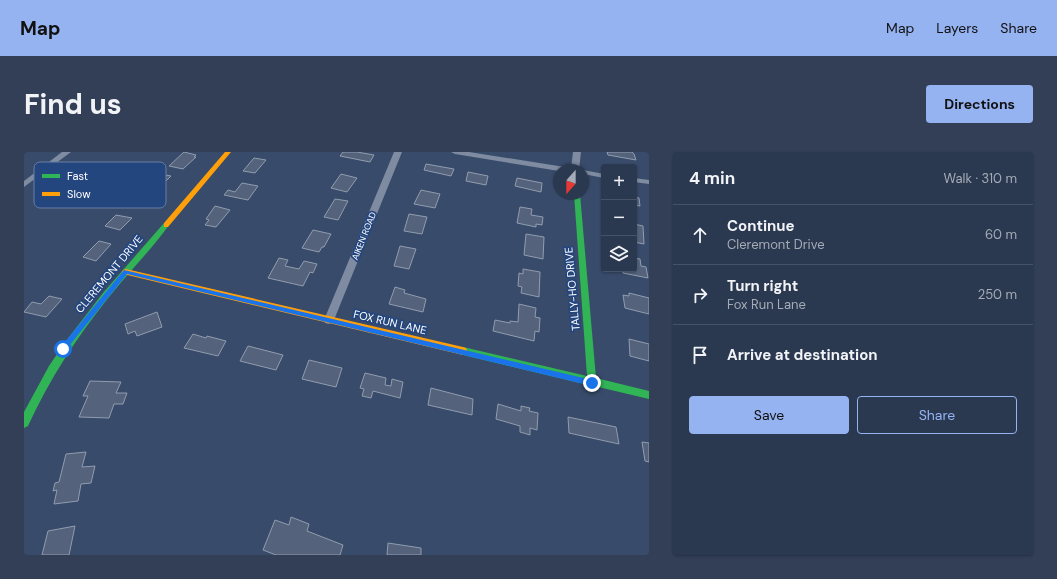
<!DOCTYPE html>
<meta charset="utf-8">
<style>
:root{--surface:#2a3850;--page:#323f57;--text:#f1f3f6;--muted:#a5acb7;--line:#465267;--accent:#95b2f1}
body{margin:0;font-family:"DM Sans",sans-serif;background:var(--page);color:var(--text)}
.controls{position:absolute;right:12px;top:12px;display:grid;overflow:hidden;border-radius:4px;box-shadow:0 1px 3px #0004}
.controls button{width:36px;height:36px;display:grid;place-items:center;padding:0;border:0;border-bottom:1px solid var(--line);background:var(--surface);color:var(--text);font:20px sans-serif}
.compass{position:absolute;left:529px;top:12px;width:36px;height:36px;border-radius:50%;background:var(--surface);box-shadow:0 1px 3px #0004;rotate:201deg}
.stop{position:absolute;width:12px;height:12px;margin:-9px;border:3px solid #1a73e8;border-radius:50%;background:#fff}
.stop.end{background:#1a73e8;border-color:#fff;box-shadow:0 1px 4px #0008}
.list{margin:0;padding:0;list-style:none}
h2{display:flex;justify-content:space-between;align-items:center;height:52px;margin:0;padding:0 16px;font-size:17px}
h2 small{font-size:13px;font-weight:400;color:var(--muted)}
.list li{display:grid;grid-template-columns:26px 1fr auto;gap:12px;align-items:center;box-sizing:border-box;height:60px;padding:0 16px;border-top:1px solid var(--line)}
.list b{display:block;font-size:15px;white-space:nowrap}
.list p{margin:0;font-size:13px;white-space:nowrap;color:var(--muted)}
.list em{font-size:13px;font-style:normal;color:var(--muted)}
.actions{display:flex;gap:8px;padding:12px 16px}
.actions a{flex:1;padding:9px 0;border:1px solid var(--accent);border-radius:4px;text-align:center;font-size:14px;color:var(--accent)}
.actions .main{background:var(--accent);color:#111}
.icon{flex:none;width:22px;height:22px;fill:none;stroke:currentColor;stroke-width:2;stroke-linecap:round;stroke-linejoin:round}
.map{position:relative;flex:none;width:625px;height:403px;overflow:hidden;border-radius:4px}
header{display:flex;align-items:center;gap:24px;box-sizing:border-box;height:56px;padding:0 20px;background:var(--accent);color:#111}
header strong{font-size:19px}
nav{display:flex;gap:22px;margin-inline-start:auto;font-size:14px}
.intro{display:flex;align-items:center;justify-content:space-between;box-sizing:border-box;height:96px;padding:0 24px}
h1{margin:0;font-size:28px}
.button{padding:10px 18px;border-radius:4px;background:var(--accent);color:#111;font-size:14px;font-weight:700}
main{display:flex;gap:24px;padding:0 24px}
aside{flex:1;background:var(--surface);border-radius:4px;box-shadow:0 1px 3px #0004}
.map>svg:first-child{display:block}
.building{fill:#54637b;stroke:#919caf}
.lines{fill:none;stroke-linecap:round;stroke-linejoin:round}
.street{fill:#7e8ba0;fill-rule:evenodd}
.fast{fill:#30b455;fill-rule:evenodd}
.slow{fill:#ff9f0a;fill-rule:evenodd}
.route{fill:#1a73e8}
.labels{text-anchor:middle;stroke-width:3.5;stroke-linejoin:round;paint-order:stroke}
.far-street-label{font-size:9px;fill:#fff;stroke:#24467e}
.street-label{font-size:11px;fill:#fff;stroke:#24467e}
.key{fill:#24467e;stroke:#667ea5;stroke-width:1}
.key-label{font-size:11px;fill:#fff}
</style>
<header>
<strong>Map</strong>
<nav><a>Map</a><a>Layers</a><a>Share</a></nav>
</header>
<div class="intro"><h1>Find us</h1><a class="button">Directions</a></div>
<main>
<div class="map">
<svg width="625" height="403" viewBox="0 0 625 403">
<rect width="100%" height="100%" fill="#384b6a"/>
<g class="building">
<polygon points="160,0 172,3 170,5 172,5 159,17 145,14"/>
<polygon points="319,0 333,0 350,3 346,10 316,4"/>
<polygon points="583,0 608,0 610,2 612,8 584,3"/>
<polygon points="230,6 242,8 231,21 219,19"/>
<polygon points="402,12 430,17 427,24 400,18"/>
<polygon points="444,20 464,24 462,33 442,29"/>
<polygon points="136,22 147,24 134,37 123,35"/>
<polygon points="317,22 333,26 323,40 307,36"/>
<polygon points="493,26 518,31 517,40 491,34"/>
<polygon points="218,31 234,34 224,48 200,43 204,38 211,40"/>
<polygon points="397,38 416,42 411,56 390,52"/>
<polygon points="610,45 615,46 616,54 610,53"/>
<polygon points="311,47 324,49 314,68 300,65"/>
<polygon points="191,54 206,58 192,75 181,73 185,68 182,67"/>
<polygon points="496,55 508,57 507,63 519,65 518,73 512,72 512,75 493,71"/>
<polygon points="385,62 403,65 398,82 380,79"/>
<polygon points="92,63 108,66 96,78 81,74"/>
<polygon points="610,72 619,74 620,92 610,90"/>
<polygon points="289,78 307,82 300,95 298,95 295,100 278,96"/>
<polygon points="502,82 520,85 519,107 500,103"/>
<polygon points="75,89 87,92 72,109 59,105"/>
<polygon points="376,94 392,97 385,117 370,114"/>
<polygon points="255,106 264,108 261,114 275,117 280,109 293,112 289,121 286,120 279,134 244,126"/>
<polygon points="610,106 616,107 617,114 622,115 624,126 599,121 598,117 610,117"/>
<polygon points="499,117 516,120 515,145 497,141 498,135 494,134 495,121 499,122"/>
<polygon points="371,135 381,138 380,141 402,147 399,160 365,152"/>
<polygon points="605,141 625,146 625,162 601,156 599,143 605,144"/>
<polygon points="25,144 38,147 22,165 0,160 8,150 17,152"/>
<polygon points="495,152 512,156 511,165 516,166 515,180 511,179 510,189 469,179 471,168 486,171 486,169 494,170"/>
<polygon points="133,160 138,175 113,184 111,179 104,182 101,172"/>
<polygon points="169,182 182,186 183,184 202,189 194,204 160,196"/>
<polygon points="605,187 625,192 625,209 606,204"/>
<polygon points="224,194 259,203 252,218 216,209"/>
<polygon points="285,208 318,216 312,235 278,227"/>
<polygon points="341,221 362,226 361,233 367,234 368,227 379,230 376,246 349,239 347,246 338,244 340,237 336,236"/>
<polygon points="66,229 97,230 92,241 103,241 99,252 90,252 85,266 55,265 64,244 59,244"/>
<polygon points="407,236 449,247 448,263 404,253"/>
<polygon points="474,252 497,259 497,254 506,256 505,259 514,261 513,278 506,276 506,283 496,280 496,274 472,267"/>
<polygon points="544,265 592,275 595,292 545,281"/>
<polygon points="618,290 625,291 625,310 621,309"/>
<polygon points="62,300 58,315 71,314 67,331 57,332 54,349 30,352 33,338 29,339 31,331 35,330 42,302"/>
<polygon points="267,365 285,372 283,379 319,393 316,403 252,403 239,398 251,368 265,373"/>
<polygon points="51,374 45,403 18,403 24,379"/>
<polygon points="364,391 397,396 397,403 363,403"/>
</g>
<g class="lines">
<g class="street">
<polygon points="38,0 47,0 0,35 0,29"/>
<polygon points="370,0 378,0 310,168 305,172 301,171 300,168"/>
<polygon points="427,0 445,0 547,16 549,0 557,0 555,18 535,19 431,2"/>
<polygon points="558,18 559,18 580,22 580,26 559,22"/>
<polygon points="610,26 625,28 625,32 610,30"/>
</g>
<g class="fast">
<polygon points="550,42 556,42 572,226 625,239 625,247 570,234 568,235 564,233 439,203 436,202 435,199 436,196 439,195 563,224"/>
<path d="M140 71H144L145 73C127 98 104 121 85 145 52 186 25 228 4 274L0 276V260L25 214 42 189 79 141Z"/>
</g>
<g class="slow">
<polygon points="201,0 207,0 144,75 140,75 140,71"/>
<polygon points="102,117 439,195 442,196 443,199 442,202 439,203 99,122 98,120 99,118"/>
</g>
</g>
<polygon class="route" points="100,118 568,228 571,231 568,234 103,122 41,199 36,199 36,196"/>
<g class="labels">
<g class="far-street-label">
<text transform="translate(340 84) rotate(-68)" y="3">AIKEN ROAD</text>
</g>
<g class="street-label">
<text transform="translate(85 122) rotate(-50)" y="4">CLEREMONT DRIVE</text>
<text transform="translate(548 137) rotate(-95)" y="4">TALLY-HO DRIVE</text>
<text transform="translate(366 170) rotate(13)" y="4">FOX RUN LANE</text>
</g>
</g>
<rect x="10" y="10" width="132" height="46" rx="6" class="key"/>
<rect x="18" y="22" width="18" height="4" fill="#30b455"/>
<rect x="18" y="40" width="18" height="4" fill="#ff9f0a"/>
<g class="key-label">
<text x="43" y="28">Fast</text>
<text x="43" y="46">Slow</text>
</g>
</svg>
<div class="controls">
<button>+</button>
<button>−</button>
<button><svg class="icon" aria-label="layers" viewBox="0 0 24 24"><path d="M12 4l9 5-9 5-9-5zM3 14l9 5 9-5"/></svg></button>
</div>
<svg class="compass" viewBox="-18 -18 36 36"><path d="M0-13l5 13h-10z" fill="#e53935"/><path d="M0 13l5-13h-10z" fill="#a5acb7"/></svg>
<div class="stop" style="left:39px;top:197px"></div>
<div class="stop end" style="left:568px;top:231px"></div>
</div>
<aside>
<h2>4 min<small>Walk · 310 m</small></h2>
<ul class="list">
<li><svg class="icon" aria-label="ahead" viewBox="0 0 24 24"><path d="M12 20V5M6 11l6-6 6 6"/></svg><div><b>Continue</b><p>Cleremont Drive</p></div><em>60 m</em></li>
<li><svg class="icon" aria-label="right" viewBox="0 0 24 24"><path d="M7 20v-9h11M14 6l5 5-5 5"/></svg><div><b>Turn right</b><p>Fox Run Lane</p></div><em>250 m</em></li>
<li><svg class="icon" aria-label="arrive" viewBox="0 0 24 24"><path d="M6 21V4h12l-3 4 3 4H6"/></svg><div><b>Arrive at destination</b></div></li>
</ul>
<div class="actions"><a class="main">Save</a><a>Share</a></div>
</aside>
</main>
